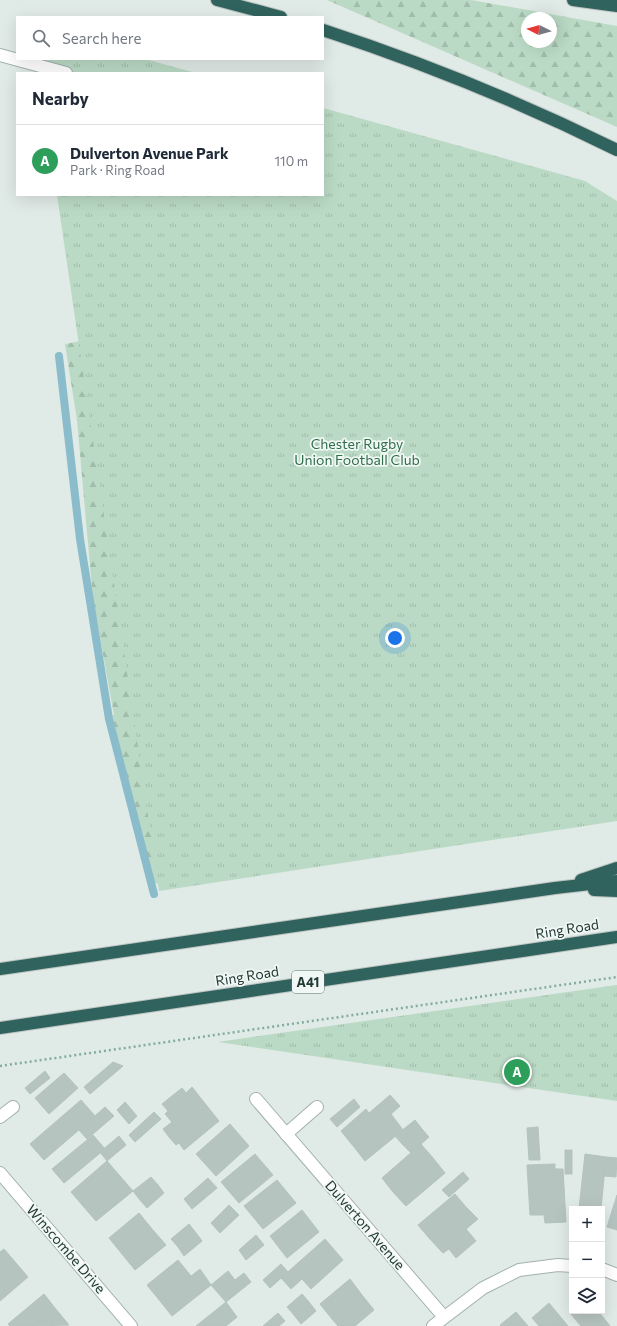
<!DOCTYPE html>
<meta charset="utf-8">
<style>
:root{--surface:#fff;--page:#f2f2f3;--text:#1f2937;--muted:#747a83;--line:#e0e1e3;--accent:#d93025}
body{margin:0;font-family:Commissioner,sans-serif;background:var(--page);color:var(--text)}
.controls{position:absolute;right:12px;bottom:12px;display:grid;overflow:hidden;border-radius:0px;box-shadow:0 4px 16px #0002}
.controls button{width:36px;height:36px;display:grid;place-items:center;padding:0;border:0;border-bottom:1px solid var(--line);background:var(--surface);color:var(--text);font:20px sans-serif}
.compass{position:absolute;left:521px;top:12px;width:36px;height:36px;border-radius:50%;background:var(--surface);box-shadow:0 4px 16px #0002;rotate:276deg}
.you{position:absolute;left:395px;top:638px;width:14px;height:14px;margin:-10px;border:3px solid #fff;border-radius:50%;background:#1a73e8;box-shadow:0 0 0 6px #1a73e833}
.badge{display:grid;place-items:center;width:26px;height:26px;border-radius:50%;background:var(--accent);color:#fff;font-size:13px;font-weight:700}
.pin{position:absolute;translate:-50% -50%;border:2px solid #fff;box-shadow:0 1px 4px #0006}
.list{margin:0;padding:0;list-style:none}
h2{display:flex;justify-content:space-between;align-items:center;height:52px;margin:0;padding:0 16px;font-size:17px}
h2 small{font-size:13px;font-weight:400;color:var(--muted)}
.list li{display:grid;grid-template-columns:26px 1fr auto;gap:12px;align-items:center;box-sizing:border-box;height:72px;padding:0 16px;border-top:1px solid var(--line)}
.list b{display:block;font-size:15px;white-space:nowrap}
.list p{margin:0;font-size:13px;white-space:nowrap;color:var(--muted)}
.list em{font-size:13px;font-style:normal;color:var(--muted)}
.icon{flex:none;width:22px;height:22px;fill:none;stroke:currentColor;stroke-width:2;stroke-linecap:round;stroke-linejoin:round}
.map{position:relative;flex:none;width:617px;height:1326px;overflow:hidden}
.search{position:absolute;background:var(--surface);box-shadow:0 4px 16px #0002;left:16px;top:16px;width:308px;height:44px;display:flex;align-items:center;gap:10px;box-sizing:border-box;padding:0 14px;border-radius:0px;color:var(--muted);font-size:15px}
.panel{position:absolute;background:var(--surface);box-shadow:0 4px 16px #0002;left:16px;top:72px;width:308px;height:124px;border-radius:0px}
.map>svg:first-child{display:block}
.forest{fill:url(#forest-firs);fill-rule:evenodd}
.park{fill:url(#park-tufts)}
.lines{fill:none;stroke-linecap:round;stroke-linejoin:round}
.stream{stroke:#8bbccb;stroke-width:8}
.building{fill:#b6c4bf;stroke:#b3c3be}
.minor-casing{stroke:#a3b1ad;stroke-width:14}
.highway-casing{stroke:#bdc4c2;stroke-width:14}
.path{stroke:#83aba2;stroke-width:2.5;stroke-dasharray:2 3;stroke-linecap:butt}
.minor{stroke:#fff;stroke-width:12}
.highway{stroke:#30635d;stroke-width:12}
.labels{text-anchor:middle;stroke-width:3.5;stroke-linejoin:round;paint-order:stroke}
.shield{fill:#f0f7f4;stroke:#60726e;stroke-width:1}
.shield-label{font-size:13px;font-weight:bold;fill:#223935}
.park-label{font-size:14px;fill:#2f6d4c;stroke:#f0f7f4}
.street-label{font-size:14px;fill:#223935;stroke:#f0f7f4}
</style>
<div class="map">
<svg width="617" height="1326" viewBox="0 0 617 1326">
<defs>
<pattern id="forest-firs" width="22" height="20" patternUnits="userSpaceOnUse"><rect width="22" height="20" fill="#badac5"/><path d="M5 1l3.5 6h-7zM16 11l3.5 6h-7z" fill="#a0bcaa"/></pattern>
<pattern id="park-tufts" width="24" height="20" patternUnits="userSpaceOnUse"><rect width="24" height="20" fill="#badac5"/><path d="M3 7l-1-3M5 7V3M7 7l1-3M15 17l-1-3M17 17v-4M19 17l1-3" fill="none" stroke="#a0bcaa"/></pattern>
</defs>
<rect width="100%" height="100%" fill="#e0eae6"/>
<g class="forest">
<path d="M327 0H471L617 26V127ZM527 18H551V42H527Z"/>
<polygon points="92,339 203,876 153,884 112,716 114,715 93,599 77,420 65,344"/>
</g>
<g class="park">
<polygon points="38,59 145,59 196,73 39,73"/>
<polygon points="323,108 585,181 617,201 617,821 159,891 57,195 323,195"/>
<polygon points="617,985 617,1101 218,1042"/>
</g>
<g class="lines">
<polyline class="stream" points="59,356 80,539 109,719 154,894"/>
</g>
<g class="building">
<polygon points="113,1062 123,1066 90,1094 84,1087"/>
<polygon points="45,1071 50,1078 30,1094 25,1088"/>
<polygon points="64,1073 78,1088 49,1114 35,1098"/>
<polygon points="192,1087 207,1106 169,1137 163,1129 172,1122 165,1114 168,1111 162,1104 182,1088 186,1093"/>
<polygon points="390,1095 400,1106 354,1147 341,1131 366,1109 369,1113"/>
<polygon points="354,1099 360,1107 337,1127 330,1119"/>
<polygon points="81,1100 95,1116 44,1160 30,1144"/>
<polygon points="125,1102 137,1116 129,1124 117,1110"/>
<polygon points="207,1106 219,1121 184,1150 179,1143 176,1145 169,1137"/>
<polygon points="105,1107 114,1116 87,1139 79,1130"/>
<polygon points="154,1112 161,1119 135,1142 129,1135"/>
<polygon points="391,1114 403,1130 365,1161 354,1147"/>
<polygon points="415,1120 422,1129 403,1145 395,1136"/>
<polygon points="230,1124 249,1146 216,1176 196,1154"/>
<polygon points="538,1127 540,1160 529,1160 527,1128"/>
<polygon points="422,1129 429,1137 411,1153 403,1145"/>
<polygon points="93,1135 105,1149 64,1183 52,1169"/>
<polygon points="119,1136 126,1145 107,1161 100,1152"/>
<polygon points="421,1144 433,1158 393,1192 382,1178"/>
<rect x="565" y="1150" width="7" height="24"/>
<polygon points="255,1154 273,1175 239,1203 221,1182"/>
<polygon points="585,1154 606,1157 601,1209 579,1209"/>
<polygon points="606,1157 617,1158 616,1177 604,1176"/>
<polygon points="433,1158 445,1173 406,1206 393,1192"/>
<polygon points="107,1161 119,1175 83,1206 71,1192"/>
<polygon points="555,1164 555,1169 563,1169 566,1222 545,1223 544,1215 530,1215 527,1165"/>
<polygon points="463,1172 469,1179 449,1197 442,1190"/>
<polygon points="119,1175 133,1191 96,1221 83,1206"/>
<polygon points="151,1177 158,1185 140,1200 133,1191"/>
<polygon points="208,1178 217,1188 192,1209 184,1199"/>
<polygon points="277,1180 296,1203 263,1229 244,1206"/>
<polygon points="158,1185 164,1193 147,1208 140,1200"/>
<polygon points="455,1194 466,1207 429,1238 418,1225"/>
<polygon points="617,1195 617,1230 607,1227"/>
<polygon points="229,1205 239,1215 220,1233 211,1223"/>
<polygon points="466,1207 478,1219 466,1229 476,1241 456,1258 449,1249 443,1253 429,1238"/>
<polygon points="302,1210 319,1232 287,1258 270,1236"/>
<polygon points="139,1213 152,1229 122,1254 109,1238"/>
<polygon points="189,1224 196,1233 178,1247 171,1239"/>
<polygon points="152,1229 166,1245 135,1270 122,1254"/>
<polygon points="196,1233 202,1241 184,1256 178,1247"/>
<polygon points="256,1235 264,1245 246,1260 239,1250"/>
<polygon points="325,1239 343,1260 311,1289 302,1279 291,1289 281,1278"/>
<polygon points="4,1249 16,1263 0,1277 0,1252"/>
<polygon points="178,1260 191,1276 160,1301 147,1285"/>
<polygon points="16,1263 28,1277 0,1301 0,1277"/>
<polygon points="281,1264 288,1272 270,1288 263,1280"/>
<polygon points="200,1269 211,1285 172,1316 160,1301"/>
<polygon points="228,1271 235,1280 218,1293 211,1285"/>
<polygon points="244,1273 251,1282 226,1302 218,1293"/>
<polygon points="350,1279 362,1295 332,1319 320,1304"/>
<polygon points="44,1294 55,1308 34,1326 10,1326 8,1324"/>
<polygon points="302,1294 309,1302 294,1315 287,1307"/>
<polygon points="362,1295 374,1310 355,1326 338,1326 332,1319"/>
<polygon points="226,1302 237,1317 226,1326 196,1326"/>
<polygon points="309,1302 316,1311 301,1324 294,1315"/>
<polygon points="549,1303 568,1326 539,1326 532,1318"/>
<polygon points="55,1308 69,1325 34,1326"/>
<polygon points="572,1309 572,1311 598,1311 610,1326 581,1326 569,1312"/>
<polygon points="516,1312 528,1326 501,1326 500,1325"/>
<polygon points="278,1313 285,1321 279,1326 263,1326"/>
</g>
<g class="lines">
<g class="minor-casing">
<g id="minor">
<polyline points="0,55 66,73"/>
<polyline points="256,1099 444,1317"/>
<polyline points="0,1117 13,1107"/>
<polyline points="286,1134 317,1107"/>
<polyline points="0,1173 131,1326"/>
<polyline points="602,1269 617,1275"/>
<polyline points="433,1326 483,1288 519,1270 558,1265 572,1266"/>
</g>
</g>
<g class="highway-casing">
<g id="highway">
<polyline points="217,0 281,17"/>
<polyline points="573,0 617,6"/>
<path d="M323 30C424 63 522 103 617 150"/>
<polyline points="581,880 617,868"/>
<polyline points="594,890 617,891"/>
<polyline points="0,969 555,888 617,881"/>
<polyline points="0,1028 617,937"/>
</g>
</g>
<polyline class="path" points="0,1066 617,977"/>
<use href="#minor" class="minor"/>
<use href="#highway" class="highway"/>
</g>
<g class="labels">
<rect class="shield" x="292" y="971" width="32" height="22" rx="3"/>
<g class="shield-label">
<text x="308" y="987">A41</text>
</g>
<g class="park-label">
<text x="357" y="449">Chester Rugby<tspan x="357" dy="16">Union Football Club</tspan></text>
</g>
<g class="street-label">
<text transform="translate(567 929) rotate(-9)" y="5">Ring Road</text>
<text transform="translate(247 976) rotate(-9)" y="5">Ring Road</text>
<text transform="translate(365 1225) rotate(49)" y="5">Dulverton Avenue</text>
<text transform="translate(66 1249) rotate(49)" y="5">Winscombe Drive</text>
</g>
</g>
</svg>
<div class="controls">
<button>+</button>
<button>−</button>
<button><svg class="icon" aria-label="layers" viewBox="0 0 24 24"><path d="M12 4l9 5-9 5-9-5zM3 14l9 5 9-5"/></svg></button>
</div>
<svg class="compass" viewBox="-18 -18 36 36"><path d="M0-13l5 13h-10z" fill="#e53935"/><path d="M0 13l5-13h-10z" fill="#747a83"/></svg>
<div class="you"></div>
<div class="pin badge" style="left:517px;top:1072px;background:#2e9e5b">A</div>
<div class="search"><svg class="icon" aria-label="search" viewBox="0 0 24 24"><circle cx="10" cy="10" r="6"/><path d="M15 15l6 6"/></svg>Search here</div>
<section class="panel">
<h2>Nearby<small></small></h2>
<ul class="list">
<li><span class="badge" style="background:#2e9e5b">A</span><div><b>Dulverton Avenue Park</b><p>Park · Ring Road</p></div><em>110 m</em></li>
</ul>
</section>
</div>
